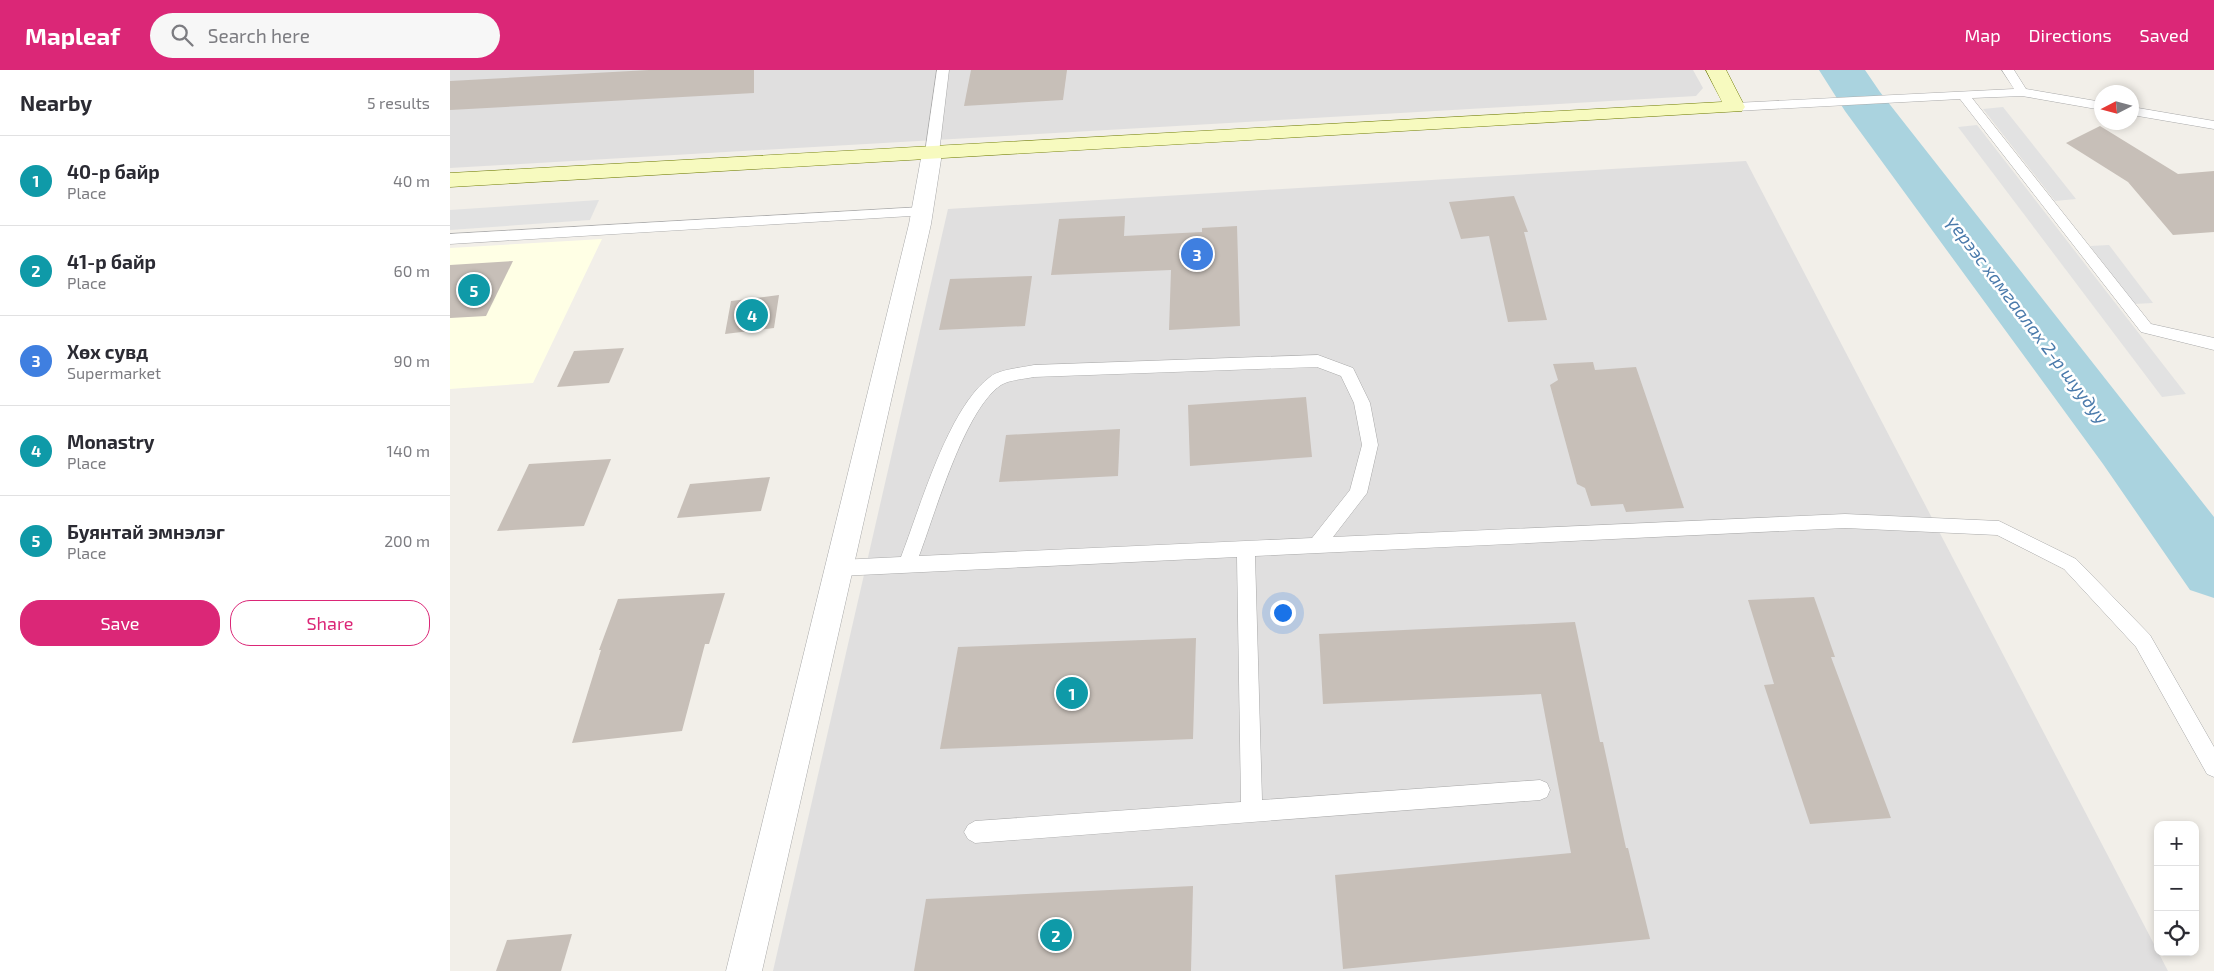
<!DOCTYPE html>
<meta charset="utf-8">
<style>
:root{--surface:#fff;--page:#f7f7f7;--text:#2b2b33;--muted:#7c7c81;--line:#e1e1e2;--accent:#db2777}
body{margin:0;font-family:"Exo 2",sans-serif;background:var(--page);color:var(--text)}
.controls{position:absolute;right:15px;bottom:15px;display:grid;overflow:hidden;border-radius:10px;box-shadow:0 2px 8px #0003}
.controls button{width:45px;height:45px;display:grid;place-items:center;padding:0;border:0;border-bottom:1px solid var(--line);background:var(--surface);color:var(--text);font:25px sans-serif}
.compass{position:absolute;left:1644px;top:15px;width:45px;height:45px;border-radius:50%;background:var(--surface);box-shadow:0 2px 8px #0003;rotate:264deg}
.you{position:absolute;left:832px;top:542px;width:18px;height:18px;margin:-12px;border:4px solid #fff;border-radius:50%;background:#1a73e8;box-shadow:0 0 0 8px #1a73e833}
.badge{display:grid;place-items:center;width:32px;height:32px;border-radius:50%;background:var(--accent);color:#fff;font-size:16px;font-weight:700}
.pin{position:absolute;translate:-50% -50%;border:2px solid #fff;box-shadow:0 1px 5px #0006}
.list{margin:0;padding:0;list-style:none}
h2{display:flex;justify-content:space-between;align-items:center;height:65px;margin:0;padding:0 20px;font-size:21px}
h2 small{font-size:16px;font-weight:400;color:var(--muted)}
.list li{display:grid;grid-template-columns:32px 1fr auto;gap:15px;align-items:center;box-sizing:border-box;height:90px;padding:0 20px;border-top:1px solid var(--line)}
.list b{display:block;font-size:19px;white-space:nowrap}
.list p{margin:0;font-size:16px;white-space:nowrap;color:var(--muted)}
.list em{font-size:16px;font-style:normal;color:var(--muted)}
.actions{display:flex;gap:10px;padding:15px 20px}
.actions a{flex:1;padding:11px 0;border:1px solid var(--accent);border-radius:20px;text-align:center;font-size:18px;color:var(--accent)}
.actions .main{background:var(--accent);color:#fff}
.icon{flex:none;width:28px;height:28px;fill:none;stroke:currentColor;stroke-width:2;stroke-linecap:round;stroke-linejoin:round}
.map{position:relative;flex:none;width:1764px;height:901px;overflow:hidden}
header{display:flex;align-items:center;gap:30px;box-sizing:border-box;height:70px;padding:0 25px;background:var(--accent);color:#fff}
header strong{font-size:24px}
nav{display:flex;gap:28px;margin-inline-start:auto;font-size:18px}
.search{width:350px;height:45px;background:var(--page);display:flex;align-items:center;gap:12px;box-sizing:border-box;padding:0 18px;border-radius:28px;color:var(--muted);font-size:19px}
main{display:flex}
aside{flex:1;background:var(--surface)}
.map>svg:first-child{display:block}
.residential{fill:#e0dfdf}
.education{fill:#ffffe5}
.parking{fill:#e2e2e2}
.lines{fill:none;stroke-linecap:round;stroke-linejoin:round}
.river{fill:#aad3df;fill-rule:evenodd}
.building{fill:#c7bfb8}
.lane-casing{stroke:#a9a9a9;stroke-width:1}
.street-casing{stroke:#a9a9a9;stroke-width:1}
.secondary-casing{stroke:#707d05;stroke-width:1}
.lane{fill:#fff;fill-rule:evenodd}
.street{fill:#fff;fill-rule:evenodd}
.secondary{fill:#f7fabf;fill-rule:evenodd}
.labels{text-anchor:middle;stroke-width:5;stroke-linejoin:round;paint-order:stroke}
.water-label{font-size:18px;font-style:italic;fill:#4a7aab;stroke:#fff}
</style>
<header>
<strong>Mapleaf</strong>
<div class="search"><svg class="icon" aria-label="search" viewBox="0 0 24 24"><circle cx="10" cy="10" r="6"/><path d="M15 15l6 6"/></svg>Search here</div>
<nav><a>Map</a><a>Directions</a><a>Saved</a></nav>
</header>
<main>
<aside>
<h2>Nearby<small>5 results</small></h2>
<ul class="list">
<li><span class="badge" style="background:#0f9aa8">1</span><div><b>40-р байр</b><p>Place</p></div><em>40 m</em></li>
<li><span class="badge" style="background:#0f9aa8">2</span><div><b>41-р байр</b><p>Place</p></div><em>60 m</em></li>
<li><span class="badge" style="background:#3f7fe0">3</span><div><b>Хөх сувд</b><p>Supermarket</p></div><em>90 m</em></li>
<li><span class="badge" style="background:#0f9aa8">4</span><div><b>Monastry</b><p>Place</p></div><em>140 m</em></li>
<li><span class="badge" style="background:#0f9aa8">5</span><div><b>Буянтай эмнэлэг</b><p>Place</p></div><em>200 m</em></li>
</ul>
<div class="actions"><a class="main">Save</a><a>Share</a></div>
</aside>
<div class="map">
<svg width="1764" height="901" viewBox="0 0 1764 901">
<rect width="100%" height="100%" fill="#f2efe9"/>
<g class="residential">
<polygon points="0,0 1243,0 1253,18 1246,26 0,98"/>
<polygon points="1296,91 1718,901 323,901 498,139"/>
</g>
<polygon class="education" points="152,169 83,313 0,319 0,178"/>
<g class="parking">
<polygon points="1553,37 1626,129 1605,131 1533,39"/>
<polygon points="1527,55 1736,324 1712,327 1508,57"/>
<polygon points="149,130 140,150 0,160 0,140"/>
<polygon points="1659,175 1703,233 1684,234 1640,176"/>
</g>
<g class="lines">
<polygon class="river" points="1369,0 1415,0 1430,22 1764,447 1764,528 1740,520 1653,394 1395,41"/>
</g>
<g class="building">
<polygon points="199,0 304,0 304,23 0,40 0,11"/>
<polygon points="521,0 617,0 613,30 514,36"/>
<polygon points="1650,56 1728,104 1764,101 1764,162 1723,165 1678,112 1616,73"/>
<polygon points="1064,126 1078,162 1074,162 1097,250 1058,252 1039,166 1011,169 999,132"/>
<polygon points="675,146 674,166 752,162 752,158 787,156 790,256 719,260 721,200 601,205 609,149"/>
<polygon points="63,191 36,246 0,248 0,195"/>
<polygon points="582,206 575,256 489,260 500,209"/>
<polygon points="329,225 324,258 275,264 281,231"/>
<polygon points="174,278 159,313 107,317 124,281"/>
<polygon points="1143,292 1145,300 1186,297 1234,438 1176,442 1173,434 1141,436 1135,418 1127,414 1100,315 1108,310 1103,294"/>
<polygon points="856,327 862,387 740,396 738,335"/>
<polygon points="670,359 668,406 549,412 556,365"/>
<polygon points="161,389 134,456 47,461 79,394"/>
<polygon points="320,407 311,441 227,448 240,414"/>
<polygon points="275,523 259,574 255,574 232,661 122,673 151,580 149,580 168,529"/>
<polygon points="1364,527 1385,587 1381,587 1441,748 1360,754 1314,615 1324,614 1298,530"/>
<polygon points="1125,552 1150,672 1153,672 1176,778 1178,778 1200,869 893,899 885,805 1121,783 1091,624 873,634 869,564"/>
<polygon points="746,568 743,669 490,679 508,577"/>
<polygon points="743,816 741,901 464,901 476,829"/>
<polygon points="122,864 111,901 46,901 57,870"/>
</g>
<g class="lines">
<g class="lane-casing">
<g id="lane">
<polygon points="487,0 499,0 489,83 482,87 475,83"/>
<polygon points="1552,0 1564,0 1576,19 1652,32 1652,40 1572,26 1522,28 1701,254 1764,268 1764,280 1691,262 1510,29 1285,41 1279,37 1285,33 1564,19"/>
<polygon points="1682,37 1764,51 1764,59 1682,45"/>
<polygon points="472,137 479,142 477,145 0,174 0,164"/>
<path d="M868 285 903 298 920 333 928 375 917 423 883 467 1395 444 1549 451 1626 489 1700 565 1764 677V707L1757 704 1686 577 1614 499 1547 465 1395 458 805 486 812 730 1090 710 1097 713 1100 720 1097 727 1090 730 525 773 518 769 514 762 518 755 525 751 791 732 787 487 389 506 383 504 380 498 383 492 389 490 451 487C470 438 498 338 540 307 550 299 571 298 584 295ZM867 297 891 306 904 333 912 375 900 420 862 468 469 486C485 444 514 340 551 315 559 310 574 309 584 307Z"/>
</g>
</g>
<g class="street-casing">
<polygon id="street" points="482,76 489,78 492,83 481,154 312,901 276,901 459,154 472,83 475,78"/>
</g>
<g class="secondary-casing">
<polygon id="secondary" points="1256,0 1276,0 1295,37 1292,41 0,117 0,103 1272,32"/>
</g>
<use href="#lane" class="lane"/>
<use href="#street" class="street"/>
<use href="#secondary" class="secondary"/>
</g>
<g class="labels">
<g class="water-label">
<text transform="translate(1577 250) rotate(53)" y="6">үерээс хамгаалах 2-р шуудуу</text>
</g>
</g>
</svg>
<div class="controls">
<button>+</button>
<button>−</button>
<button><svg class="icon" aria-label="locate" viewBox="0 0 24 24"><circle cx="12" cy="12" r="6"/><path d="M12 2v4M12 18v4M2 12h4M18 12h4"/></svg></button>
</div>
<svg class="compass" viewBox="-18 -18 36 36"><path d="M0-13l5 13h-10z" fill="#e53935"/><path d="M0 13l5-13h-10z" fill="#7c7c81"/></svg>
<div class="you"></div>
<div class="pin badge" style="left:622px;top:623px;background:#0f9aa8">1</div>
<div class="pin badge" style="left:606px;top:865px;background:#0f9aa8">2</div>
<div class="pin badge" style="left:747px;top:184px;background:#3f7fe0">3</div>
<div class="pin badge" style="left:302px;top:245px;background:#0f9aa8">4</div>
<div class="pin badge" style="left:24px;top:220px;background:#0f9aa8">5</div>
</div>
</main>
